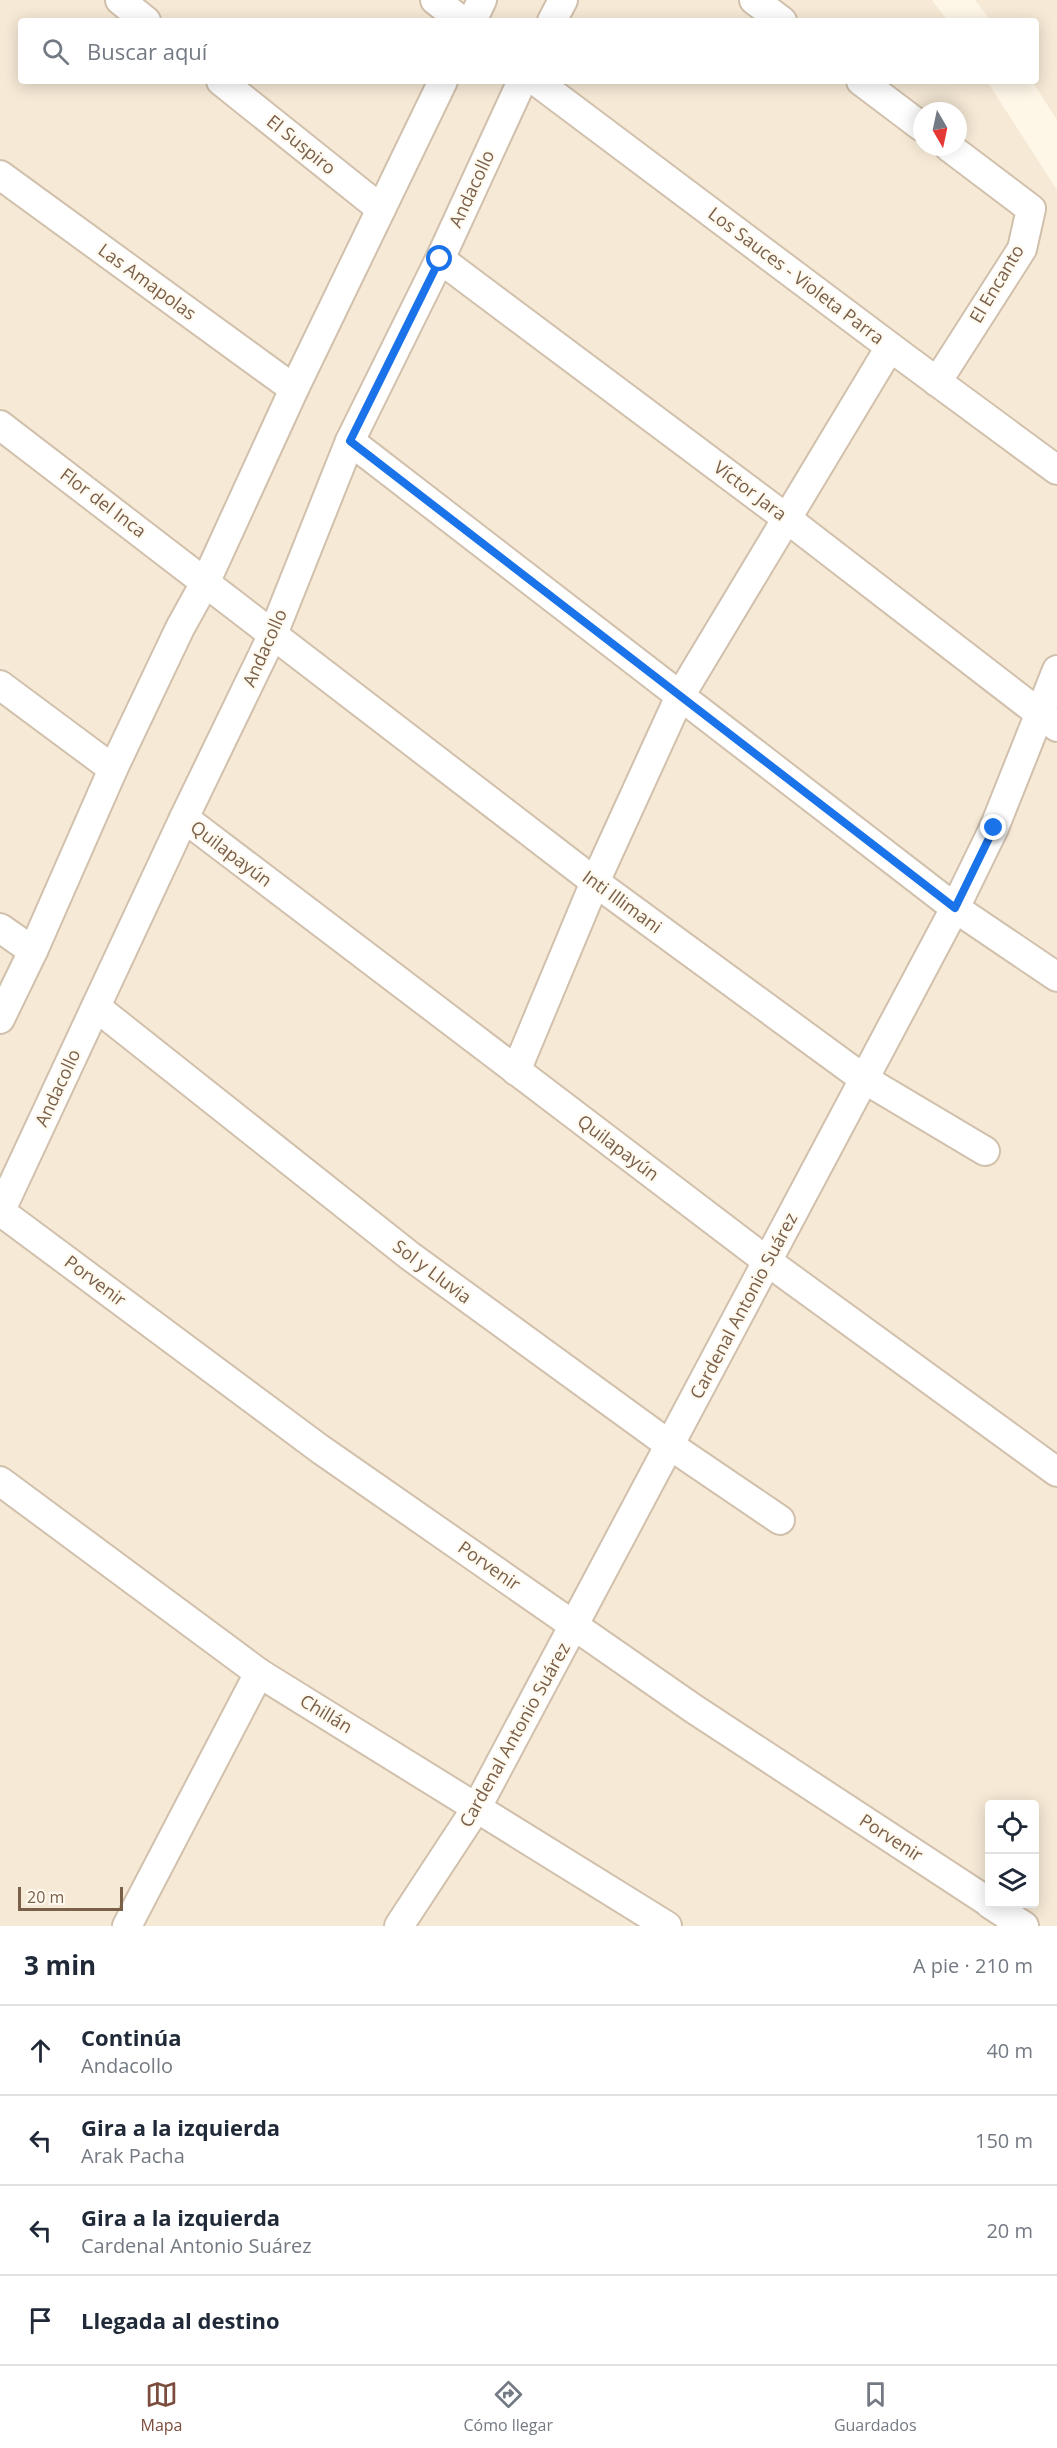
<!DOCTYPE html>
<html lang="es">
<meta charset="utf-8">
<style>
:root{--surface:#fff;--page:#f2f2f3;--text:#1f2937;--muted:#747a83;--line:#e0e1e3;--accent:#7c4d3e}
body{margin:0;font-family:"Open Sans",sans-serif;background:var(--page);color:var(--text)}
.controls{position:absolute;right:18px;bottom:18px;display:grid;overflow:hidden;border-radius:6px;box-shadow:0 3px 15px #0003}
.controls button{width:54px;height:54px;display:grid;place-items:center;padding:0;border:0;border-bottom:2px solid var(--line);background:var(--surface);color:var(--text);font:30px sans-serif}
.compass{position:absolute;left:913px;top:102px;width:54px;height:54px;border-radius:50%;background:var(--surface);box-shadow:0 3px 15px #0003;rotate:171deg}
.scale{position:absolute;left:18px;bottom:15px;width:105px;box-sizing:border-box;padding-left:6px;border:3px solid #7a5f49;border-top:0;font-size:16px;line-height:21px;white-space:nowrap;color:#7a5f49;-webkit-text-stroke:4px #fffaf0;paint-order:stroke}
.stop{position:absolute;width:18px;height:18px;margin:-14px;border:4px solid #1a73e8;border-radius:50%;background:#fff}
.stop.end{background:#1a73e8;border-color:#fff;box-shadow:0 2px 6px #0008}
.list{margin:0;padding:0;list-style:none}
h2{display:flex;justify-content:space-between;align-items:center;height:78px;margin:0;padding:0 24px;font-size:26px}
h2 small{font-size:20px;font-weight:400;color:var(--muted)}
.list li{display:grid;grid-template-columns:39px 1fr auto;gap:18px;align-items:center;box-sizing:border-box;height:90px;padding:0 24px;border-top:2px solid var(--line)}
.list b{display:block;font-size:22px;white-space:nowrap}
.list p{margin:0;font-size:20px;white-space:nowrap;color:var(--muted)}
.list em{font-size:20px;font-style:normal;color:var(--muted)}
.icon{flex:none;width:33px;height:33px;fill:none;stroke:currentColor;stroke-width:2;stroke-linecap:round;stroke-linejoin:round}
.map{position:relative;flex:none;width:1057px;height:1926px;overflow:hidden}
.search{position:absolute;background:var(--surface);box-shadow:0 3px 15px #0003;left:18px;right:18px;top:18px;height:66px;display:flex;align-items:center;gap:15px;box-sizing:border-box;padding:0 21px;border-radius:6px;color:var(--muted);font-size:22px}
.sheet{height:438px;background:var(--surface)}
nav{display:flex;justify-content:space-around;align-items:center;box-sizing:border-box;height:84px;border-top:2px solid var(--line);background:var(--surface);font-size:16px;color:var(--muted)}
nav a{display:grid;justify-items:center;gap:3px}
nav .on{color:var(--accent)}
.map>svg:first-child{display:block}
.residential{fill:#f6ead6;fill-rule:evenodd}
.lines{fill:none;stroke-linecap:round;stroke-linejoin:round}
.minor-casing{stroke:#d1c0ac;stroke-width:32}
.minor{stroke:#fff;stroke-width:28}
.route{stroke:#1a73e8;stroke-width:8}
.labels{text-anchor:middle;stroke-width:4.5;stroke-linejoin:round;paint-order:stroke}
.street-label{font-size:18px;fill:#7a5f49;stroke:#fffaf0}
</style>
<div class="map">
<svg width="1057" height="1926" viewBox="0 0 1057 1926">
<rect width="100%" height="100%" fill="#fef7e8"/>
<g class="residential">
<path d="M0 0H932L948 21H21V81H987L1057 190V1926H0ZM922 111H958V147H922ZM990 1804H1034V1904H990Z"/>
<polygon points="975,0 1057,0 1057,120 1032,81 1036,81 1036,21 991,21"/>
</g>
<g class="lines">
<g class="minor-casing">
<g id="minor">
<polyline points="120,0 146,21"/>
<polyline points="435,0 462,21"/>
<polyline points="754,0 782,21"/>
<polyline points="472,21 482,0"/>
<polyline points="552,21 563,0"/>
<polyline points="221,81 381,209"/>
<polyline points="536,81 905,358 1057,470"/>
<polyline points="861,81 922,127"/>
<polyline points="0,175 294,389"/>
<polyline points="440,259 786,518 1057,727"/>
<polyline points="937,382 1022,249 1031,209 949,147"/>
<polyline points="0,425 595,882 864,1079 985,1151"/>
<polyline points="350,441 955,908 1057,977"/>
<polyline points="0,685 113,769"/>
<polyline points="184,818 767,1261 1057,1472"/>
<polyline points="0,928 33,951"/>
<polyline points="96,1007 410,1256 671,1446 780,1520"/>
<polyline points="0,1019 33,951 113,769 180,628 206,581 294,389 443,81"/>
<polyline points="516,1071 595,882 680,696 890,347"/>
<polyline points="0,1211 320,1449 694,1709 990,1903"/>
<polyline points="0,1212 184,818 273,634 350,441 440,259 522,81"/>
<polyline points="0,1481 259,1673 667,1926"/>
<polyline points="990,1904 1024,1926"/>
<polyline points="127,1926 259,1673"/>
<polyline points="399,1926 477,1807 955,908 994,828 1057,670"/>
</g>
</g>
<use href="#minor" class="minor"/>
</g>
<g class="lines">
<polyline class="route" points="440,259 350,441 955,908 994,828"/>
</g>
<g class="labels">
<g class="street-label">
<text transform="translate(301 145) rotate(39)" y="6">El Suspiro</text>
<text transform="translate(472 189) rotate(-65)" y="6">Andacollo</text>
<text transform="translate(796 276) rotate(37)" y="6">Los Sauces - Violeta Parra</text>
<text transform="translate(147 282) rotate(36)" y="6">Las Amapolas</text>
<text transform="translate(997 284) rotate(-59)" y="6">El Encanto</text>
<text transform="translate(750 491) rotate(37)" y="6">Víctor Jara</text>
<text transform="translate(103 503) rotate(37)" y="6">Flor del Inca</text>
<text transform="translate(265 648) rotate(-66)" y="6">Andacollo</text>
<text transform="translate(231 854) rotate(37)" y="6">Quilapayún</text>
<text transform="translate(622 902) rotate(36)" y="6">Inti Illimani</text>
<text transform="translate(58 1088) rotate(-65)" y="6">Andacollo</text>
<text transform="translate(618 1148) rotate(37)" y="6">Quilapayún</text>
<text transform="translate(432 1272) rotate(37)" y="6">Sol y Lluvia</text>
<text transform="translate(95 1281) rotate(37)" y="6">Porvenir</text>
<text transform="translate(744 1306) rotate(-62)" y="6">Cardenal Antonio Suárez</text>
<text transform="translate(489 1566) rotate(35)" y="6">Porvenir</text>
<text transform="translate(326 1714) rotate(31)" y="6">Chillán</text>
<text transform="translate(515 1735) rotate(-61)" y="6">Cardenal Antonio Suárez</text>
<text transform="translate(891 1838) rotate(33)" y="6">Porvenir</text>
</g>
</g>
</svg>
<div class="controls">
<button><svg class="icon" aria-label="locate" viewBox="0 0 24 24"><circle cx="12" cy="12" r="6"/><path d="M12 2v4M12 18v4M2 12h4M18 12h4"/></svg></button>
<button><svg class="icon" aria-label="layers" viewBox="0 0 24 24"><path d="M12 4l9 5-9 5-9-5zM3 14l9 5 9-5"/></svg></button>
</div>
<svg class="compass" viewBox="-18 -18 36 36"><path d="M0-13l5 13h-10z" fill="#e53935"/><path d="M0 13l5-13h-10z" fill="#747a83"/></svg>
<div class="scale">20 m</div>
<div class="stop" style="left:440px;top:259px"></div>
<div class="stop end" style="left:994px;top:828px"></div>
<div class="search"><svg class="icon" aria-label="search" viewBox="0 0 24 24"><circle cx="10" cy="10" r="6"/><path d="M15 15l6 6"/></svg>Buscar aquí</div>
</div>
<section class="sheet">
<h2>3 min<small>A pie · 210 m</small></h2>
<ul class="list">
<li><svg class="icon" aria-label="ahead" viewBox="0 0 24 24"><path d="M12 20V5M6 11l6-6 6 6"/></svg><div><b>Continúa</b><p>Andacollo</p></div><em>40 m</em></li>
<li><svg class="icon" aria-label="left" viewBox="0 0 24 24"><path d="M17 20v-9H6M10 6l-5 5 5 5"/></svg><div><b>Gira a la izquierda</b><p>Arak Pacha</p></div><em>150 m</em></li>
<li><svg class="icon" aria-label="left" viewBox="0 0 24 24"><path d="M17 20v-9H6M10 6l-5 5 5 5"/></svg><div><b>Gira a la izquierda</b><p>Cardenal Antonio Suárez</p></div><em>20 m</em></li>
<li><svg class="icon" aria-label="arrive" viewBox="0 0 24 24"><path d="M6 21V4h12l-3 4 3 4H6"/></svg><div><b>Llegada al destino</b></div></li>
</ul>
</section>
<nav>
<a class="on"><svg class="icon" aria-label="map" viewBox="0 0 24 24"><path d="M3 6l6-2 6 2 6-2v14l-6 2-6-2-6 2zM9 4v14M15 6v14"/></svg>Mapa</a>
<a><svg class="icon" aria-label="directions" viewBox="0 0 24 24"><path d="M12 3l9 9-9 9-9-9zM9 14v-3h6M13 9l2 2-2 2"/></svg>Cómo llegar</a>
<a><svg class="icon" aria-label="saved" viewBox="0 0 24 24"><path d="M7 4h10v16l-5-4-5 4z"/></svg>Guardados</a>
</nav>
